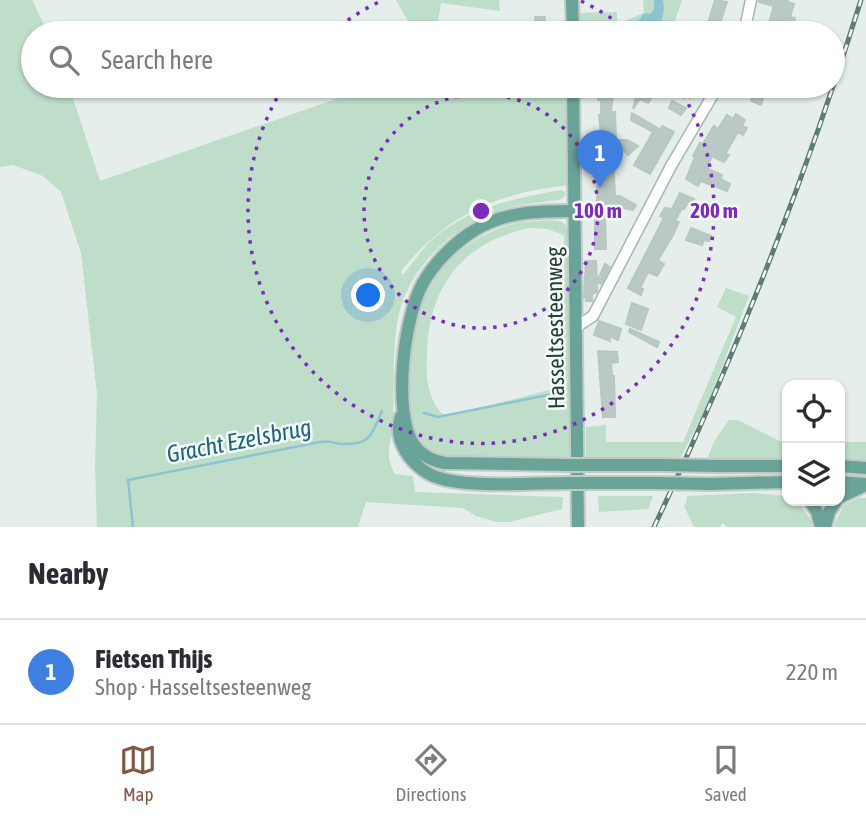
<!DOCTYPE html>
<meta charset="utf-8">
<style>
:root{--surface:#fff;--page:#f2f2f3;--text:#2b2b33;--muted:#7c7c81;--line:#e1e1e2;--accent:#845747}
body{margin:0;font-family:"Asap Condensed",sans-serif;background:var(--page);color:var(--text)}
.controls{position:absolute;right:21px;bottom:21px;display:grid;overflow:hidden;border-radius:14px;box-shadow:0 2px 5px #0004}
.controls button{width:63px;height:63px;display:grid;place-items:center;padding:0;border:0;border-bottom:2px solid var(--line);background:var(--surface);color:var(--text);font:35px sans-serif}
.you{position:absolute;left:369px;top:296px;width:24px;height:24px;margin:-18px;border:5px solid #fff;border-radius:50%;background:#1a73e8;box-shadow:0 0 0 10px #1a73e833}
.badge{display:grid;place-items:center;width:46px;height:46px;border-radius:50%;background:var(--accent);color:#fff;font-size:23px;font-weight:700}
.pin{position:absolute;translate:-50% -58px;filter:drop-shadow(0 2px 4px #0008)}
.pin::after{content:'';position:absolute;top:37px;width:24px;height:21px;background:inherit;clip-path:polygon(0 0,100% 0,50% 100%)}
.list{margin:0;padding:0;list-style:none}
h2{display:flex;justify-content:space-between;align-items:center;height:91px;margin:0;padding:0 28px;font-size:30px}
h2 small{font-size:23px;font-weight:400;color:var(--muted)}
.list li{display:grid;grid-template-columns:46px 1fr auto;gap:21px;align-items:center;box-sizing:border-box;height:105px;padding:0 28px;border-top:2px solid var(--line)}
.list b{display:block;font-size:26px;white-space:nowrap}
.list p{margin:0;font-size:23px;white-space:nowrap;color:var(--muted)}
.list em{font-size:23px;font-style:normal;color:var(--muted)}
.icon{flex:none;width:38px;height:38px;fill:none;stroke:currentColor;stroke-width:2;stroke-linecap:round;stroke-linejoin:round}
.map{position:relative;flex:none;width:866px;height:527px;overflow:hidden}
.search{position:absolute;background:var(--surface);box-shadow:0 2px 5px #0004;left:21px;right:21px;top:21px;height:77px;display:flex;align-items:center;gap:18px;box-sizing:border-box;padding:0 24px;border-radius:38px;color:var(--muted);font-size:26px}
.sheet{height:196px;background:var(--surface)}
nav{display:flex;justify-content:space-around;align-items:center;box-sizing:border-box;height:98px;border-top:2px solid var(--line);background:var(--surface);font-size:19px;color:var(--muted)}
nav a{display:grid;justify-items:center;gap:4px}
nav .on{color:var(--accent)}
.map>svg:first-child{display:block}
.green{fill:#bedec9;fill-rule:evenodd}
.water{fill:#8ec3d2}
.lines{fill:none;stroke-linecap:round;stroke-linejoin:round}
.stream{stroke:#8ec3d2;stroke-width:2.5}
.building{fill:#bac9c3;stroke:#b7c7c2;stroke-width:2}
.minor-casing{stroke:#a7b6b2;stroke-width:13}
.major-casing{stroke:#c2cac8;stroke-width:16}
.minor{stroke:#fff;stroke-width:10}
.major{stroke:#6aa397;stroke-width:12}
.rail-casing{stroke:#5f7b75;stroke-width:5}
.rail{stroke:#f5faf8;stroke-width:2.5;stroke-dasharray:8;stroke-linecap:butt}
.major-bridge-casing{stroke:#c2cac8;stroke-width:16;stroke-linecap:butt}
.major-bridge{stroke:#6aa397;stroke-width:12}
.ring{fill:none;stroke:#7b2cbf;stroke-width:3.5;stroke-dasharray:3.5 7}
.labels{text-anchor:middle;stroke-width:5;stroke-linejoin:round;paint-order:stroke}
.street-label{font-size:23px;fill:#24403a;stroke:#f5faf8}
.water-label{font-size:24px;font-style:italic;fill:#1e667c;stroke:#f5faf8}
.centre{fill:#7b2cbf;stroke:#f5faf8;stroke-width:3.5}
.ring-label{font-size:21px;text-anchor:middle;font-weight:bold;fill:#7b2cbf;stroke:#f5faf8;stroke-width:5;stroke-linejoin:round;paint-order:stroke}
</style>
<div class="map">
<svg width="866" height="527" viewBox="0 0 866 527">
<rect width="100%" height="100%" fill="#e5eeea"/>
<g class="green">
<path d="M0 0H32L48 33H33V86H69L100 181 356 92V87L359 86H568L570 185C499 192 447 214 401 271L403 275C411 266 418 254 427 245 462 209 514 198 561 190L565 192V196L562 199C543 203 523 203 504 209 453 225 405 269 397 324 392 359 394 396 393 431 388 446 386 460 395 474L413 476 415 492 563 497 562 509 509 522H497L476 516 463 508 366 502 358 527H97L95 467 97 394 81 253 61 192 43 176 13 165 0 167Z"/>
<polygon points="396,0 499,0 500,11 441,3 436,33 415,33"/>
<polygon points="643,0 682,0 671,33 580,33 580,13 617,12 617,24 644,13"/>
<path d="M553 220 563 222 571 231 572 459 446 458C435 455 420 449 415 438 405 418 408 342 415 320 422 299 435 276 450 260 468 241 496 227 521 222 532 221 542 221 553 220ZM529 228 547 229 564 235V401L560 394 552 389 450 416 441 413C426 394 426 376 427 353 429 285 463 243 529 228Z"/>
<polygon points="726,288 749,296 707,406 680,459 586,459 586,427 606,425 606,442 683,442 736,317 717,307"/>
<polygon points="729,420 738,420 780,441 787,441 787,460 707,459 715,440"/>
<rect x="840" y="442" width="26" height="19"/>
<polygon points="755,493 784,496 787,497 787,501 798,501 811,520 812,527 728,527 722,523 720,527 694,527 684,506 686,504 687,496"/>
<polygon points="598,496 653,496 648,509 599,512"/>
<polygon points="858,498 866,498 866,527 833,527 844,505"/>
</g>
<path class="water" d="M654 0H663C665 13 663 19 656 30L638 29 639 20 644 13 650 14 654 9Z"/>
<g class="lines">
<g class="stream">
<polyline points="424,413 438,417 553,394 565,380"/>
<path d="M133 527 128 480 320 442C331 440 333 444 342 444 373 445 372 432 382 411"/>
</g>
</g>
<g class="building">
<polygon points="715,0 727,2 719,26 709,20"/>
<polygon points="759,0 788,0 787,2 794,4 790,17 795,18 791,33 771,33 774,25 769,23 774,6 759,2"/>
<rect x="535" y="17" width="10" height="16"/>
<polygon points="598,86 614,86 611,112 615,112 616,140 627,140 638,146 628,155 612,138 615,196 620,196 636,205 633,210 597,203 598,143 602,143 599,115 601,115 601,100 598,100"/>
<polygon points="629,86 642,90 640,93 651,98 648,103 640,99 633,109 636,97 626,92"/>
<polygon points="679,86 694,86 690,98 676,92"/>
<polygon points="756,86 767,86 761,105 751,101"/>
<polygon points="672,101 686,108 681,115 669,108"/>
<polygon points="632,113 656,127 653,132 631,120"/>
<polygon points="736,114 745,120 742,126 747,128 743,135 738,132 725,154 729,155 724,162 712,156 706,168 722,175 721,179 730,184 727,191 701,181 698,186 686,179 695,157 693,156 700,143 702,145 714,126 718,129 727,115 733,119"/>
<polygon points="662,126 674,132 650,174 634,165 656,127 660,130"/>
<polygon points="680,193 694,199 690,206 687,204 684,209 682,208 675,221 679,222 673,235 658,260 664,264 657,276 648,272 640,288 643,289 641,295 628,288 664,218 660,216 665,208 672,209"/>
<polygon points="595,214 605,214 606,249 595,249"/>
<polygon points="691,228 711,236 709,241 704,240 702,245 686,240"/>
<polygon points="586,261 596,261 597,282 605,264 610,267 601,284 597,282 597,292 592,294 592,301 586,301 586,297 584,297"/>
<polygon points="632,303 648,309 641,330 626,324"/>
<polygon points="599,321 621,329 618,340 609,336 610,341 594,335"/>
<polygon points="630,329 659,342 657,347 629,332"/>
<polygon points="598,351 617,352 618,362 611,363 612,376 614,376 615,417 603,417"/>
</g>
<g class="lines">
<g class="minor-casing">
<g id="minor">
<polyline points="744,33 751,0"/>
<polyline points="576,327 593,316 671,166 718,86"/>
</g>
</g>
<g class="major-casing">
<g id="major">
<polyline points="572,0 573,33"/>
<polyline points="573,86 578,527"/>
<path d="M401 416C397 428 399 441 406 452 413 463 425 474 439 478 471 488 533 483 568 483"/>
<path d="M567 465 445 463C433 461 422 456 414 445 392 413 404 316 423 283 435 262 455 242 475 230 505 211 541 211 575 211"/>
<polyline points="586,465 663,465"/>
<polyline points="717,466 787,466"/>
<polyline points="840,466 866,468"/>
<polyline points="840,482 864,484"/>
<polyline points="587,483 655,483"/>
<polyline points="710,484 787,482"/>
<polyline points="840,497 866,485"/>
<polyline points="810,501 817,512 821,527"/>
<polyline points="825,527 829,512 836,501"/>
</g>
</g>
<use href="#minor" class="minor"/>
<use href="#major" class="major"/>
<g class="rail-casing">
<path id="rail" d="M654 527C735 356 805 181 861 0"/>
</g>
<use href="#rail" class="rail"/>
<g class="major-bridge-casing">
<g id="major-bridge">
<polyline points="567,465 586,465"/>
<polyline points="663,465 717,466"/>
<polyline points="568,483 587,483"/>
<polyline points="655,483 710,484"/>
</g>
</g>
<use href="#major-bridge" class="major-bridge"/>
</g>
<g class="ring">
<circle cx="481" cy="211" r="117"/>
<path d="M331 33A233 233 0 0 1 381 1M581 1A233 233 0 0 1 631 33M678 86A233 233 0 1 1 284 86"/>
</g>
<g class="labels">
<g class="street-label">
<text transform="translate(555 328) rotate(-91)" y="8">Hasseltsesteenweg</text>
</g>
<g class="water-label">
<text transform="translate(239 441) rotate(-11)" y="8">Gracht Ezelsbrug</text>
</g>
</g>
<circle cx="481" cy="211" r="10" class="centre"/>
<g class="ring-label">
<text x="598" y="218">100 m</text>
<text x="714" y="218">200 m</text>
</g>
</svg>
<div class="controls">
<button><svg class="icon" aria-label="locate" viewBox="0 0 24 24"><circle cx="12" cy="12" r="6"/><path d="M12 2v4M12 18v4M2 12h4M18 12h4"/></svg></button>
<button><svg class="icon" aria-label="layers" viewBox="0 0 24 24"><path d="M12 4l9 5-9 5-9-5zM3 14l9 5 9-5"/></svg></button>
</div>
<div class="you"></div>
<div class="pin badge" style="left:600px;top:188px;background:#3f7fe0">1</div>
<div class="search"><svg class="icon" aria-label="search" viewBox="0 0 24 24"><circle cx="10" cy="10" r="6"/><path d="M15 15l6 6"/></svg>Search here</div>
</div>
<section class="sheet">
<h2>Nearby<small></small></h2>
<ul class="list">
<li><span class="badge" style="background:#3f7fe0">1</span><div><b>Fietsen Thijs</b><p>Shop · Hasseltsesteenweg</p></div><em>220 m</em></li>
</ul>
</section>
<nav>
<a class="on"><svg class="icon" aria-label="map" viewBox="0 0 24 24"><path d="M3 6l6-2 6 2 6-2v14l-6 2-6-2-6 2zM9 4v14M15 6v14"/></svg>Map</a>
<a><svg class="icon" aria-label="directions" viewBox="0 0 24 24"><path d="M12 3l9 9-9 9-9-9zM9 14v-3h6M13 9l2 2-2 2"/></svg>Directions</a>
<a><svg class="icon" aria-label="saved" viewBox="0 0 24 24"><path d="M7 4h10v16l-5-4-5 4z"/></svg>Saved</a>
</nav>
